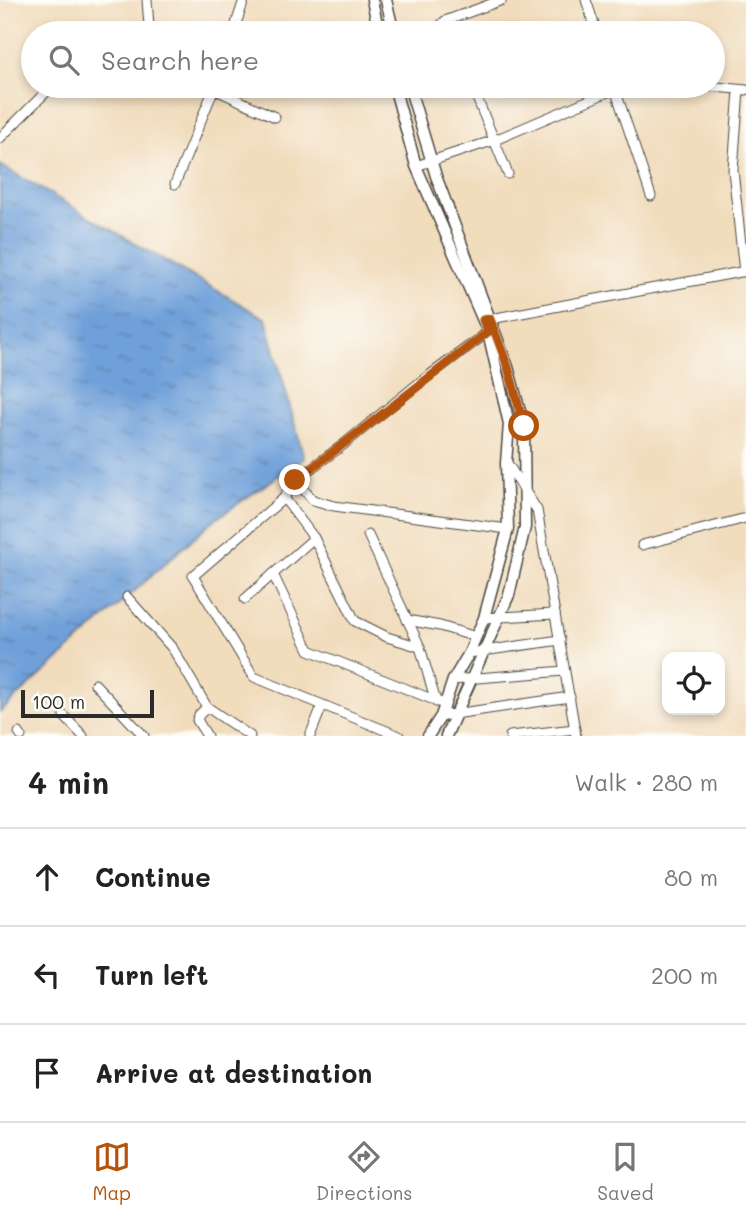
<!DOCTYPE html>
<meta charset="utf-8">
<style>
:root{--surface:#fff;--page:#f6f6f6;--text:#222;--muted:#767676;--line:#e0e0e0;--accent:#b45309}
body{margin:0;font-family:Mali,sans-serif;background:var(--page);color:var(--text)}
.controls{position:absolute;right:21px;bottom:21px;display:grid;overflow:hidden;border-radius:14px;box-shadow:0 4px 10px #0003}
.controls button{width:63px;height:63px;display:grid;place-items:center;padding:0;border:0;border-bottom:2px solid var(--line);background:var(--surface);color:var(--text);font:35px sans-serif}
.scale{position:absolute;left:21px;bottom:18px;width:133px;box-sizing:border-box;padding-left:7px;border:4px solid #2b2b2b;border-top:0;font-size:19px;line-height:24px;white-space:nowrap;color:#2b2b2b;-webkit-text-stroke:5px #fdfcf7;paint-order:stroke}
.stop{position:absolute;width:21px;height:21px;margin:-16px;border:5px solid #b45309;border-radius:50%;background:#fff}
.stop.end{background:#b45309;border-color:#fff;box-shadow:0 2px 7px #0008}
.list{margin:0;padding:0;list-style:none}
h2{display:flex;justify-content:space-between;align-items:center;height:91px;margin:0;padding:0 28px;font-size:30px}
h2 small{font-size:23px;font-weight:400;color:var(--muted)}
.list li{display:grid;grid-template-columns:46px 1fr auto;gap:21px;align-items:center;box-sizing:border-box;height:98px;padding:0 28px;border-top:2px solid var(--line)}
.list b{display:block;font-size:26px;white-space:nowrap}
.list em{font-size:23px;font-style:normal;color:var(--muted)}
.icon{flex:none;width:38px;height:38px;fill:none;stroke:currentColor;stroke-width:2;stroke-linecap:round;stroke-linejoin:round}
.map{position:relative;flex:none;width:746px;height:736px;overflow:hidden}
.search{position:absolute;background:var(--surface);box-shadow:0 4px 10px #0003;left:21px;right:21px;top:21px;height:77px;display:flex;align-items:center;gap:18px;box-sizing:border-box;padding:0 24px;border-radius:38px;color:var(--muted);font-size:26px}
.sheet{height:385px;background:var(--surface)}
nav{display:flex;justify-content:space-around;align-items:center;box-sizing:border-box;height:98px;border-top:2px solid var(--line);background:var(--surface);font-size:19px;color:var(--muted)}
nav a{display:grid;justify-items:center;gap:4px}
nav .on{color:var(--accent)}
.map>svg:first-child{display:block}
.water{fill:url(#water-ripples);stroke:#4d6682;stroke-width:2}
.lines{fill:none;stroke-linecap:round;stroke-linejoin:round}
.minor-casing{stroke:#494641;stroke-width:11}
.major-casing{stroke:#494641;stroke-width:13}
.minor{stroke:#fff;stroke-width:9}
.major{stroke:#fff;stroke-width:10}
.route{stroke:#b45309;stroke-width:9}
</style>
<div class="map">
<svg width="746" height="736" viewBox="0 0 746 736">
<defs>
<pattern id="water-ripples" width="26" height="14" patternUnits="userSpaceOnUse" patternTransform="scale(1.75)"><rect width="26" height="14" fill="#6fa0d9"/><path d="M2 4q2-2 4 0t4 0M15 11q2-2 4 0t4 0" fill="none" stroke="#5b83b0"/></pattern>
</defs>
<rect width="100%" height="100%" fill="#fdfcf7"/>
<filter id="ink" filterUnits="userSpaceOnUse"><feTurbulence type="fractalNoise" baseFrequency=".0143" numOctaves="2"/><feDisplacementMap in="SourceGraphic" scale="14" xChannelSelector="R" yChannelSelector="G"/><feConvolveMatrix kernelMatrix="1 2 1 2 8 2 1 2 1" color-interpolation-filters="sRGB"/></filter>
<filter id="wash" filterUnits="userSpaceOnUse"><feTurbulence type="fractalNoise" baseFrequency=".00686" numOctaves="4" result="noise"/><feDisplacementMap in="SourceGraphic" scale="28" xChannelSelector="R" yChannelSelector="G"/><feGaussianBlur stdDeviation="1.57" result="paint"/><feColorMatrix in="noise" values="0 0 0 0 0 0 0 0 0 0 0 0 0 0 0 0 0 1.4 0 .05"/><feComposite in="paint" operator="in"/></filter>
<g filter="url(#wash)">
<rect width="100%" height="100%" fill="#f1dcbc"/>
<polygon class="water" points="0,165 266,319 304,458 210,523 0,712"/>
</g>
<g filter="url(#ink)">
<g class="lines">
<g class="minor-casing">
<g id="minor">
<polyline points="586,0 597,33"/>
<polyline points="146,33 149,26 147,0"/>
<polyline points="233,33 244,0"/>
<polyline points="433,33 445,21 502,0"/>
<polyline points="472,86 508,174"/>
<polyline points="614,86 651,196"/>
<polyline points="706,86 746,90"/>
<polyline points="214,89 275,117"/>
<polyline points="739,90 733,170 744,272"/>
<polyline points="0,138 52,86"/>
<polyline points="416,166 495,140 615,89"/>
<polyline points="175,184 215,86"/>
<polyline points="485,320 746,271"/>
<polyline points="507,463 537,510 576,736"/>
<polyline points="295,480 313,500 334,506 508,529"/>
<polyline points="284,498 314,538 355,621 387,637 420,647"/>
<polyline points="368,535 420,647 436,702"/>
<polyline points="642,545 746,518"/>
<polyline points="273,574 309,650 444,704"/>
<polyline points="127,597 173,649 207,707 250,736"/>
<polyline points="245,599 314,538"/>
<polyline points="484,618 555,614"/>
<polyline points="407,620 440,626 476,637"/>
<polyline points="469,653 560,640"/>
<polyline points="453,680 564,671"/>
<polyline points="95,684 144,736"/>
<polyline points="64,716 83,736"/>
<polyline points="441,716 570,697"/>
<polyline points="19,733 21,736"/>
<polyline points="207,736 197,720 199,715 207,707"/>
<polyline points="310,736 322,706"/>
<polyline points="399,736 254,677 193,576 284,498 295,480 343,445 419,383 488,332"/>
<polyline points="510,736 575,729"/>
</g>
</g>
<g class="major-casing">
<g id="major">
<polyline points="372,0 379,33"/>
<polyline points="386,0 394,33"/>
<polyline points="394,86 416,166 488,332 509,424 506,463 508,529 484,618 469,653 453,680 441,716 428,736"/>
<polyline points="409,86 436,176 508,367 524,426 525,527 509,595 446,736"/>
</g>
</g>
<use href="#minor" class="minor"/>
<use href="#major" class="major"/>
</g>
</g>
<g class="lines" filter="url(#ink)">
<path class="route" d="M295 480C361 433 423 381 488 332L483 320 490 319 508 367 524 426"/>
</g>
</svg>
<div class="controls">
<button><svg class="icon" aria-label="locate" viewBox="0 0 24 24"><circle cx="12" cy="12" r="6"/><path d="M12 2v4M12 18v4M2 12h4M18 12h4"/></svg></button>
</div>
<div class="scale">100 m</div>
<div class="stop" style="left:524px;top:426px"></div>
<div class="stop end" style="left:295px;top:480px"></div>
<div class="search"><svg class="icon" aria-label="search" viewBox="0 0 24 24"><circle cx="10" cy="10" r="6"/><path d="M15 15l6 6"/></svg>Search here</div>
</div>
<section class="sheet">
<h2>4 min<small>Walk · 280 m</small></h2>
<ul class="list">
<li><svg class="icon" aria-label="ahead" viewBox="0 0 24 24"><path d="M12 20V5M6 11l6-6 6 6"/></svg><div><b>Continue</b></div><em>80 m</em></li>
<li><svg class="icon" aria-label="left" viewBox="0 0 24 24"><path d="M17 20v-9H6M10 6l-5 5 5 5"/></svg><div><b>Turn left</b></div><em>200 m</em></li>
<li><svg class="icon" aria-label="arrive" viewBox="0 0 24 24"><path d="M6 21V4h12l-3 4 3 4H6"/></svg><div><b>Arrive at destination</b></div></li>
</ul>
</section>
<nav>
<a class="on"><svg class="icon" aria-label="map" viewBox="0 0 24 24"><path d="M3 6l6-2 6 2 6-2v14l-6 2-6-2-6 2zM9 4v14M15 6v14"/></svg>Map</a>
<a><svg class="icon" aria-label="directions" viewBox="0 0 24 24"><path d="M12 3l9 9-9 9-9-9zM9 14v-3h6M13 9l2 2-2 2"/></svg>Directions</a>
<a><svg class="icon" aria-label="saved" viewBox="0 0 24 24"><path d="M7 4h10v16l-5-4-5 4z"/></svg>Saved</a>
</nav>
